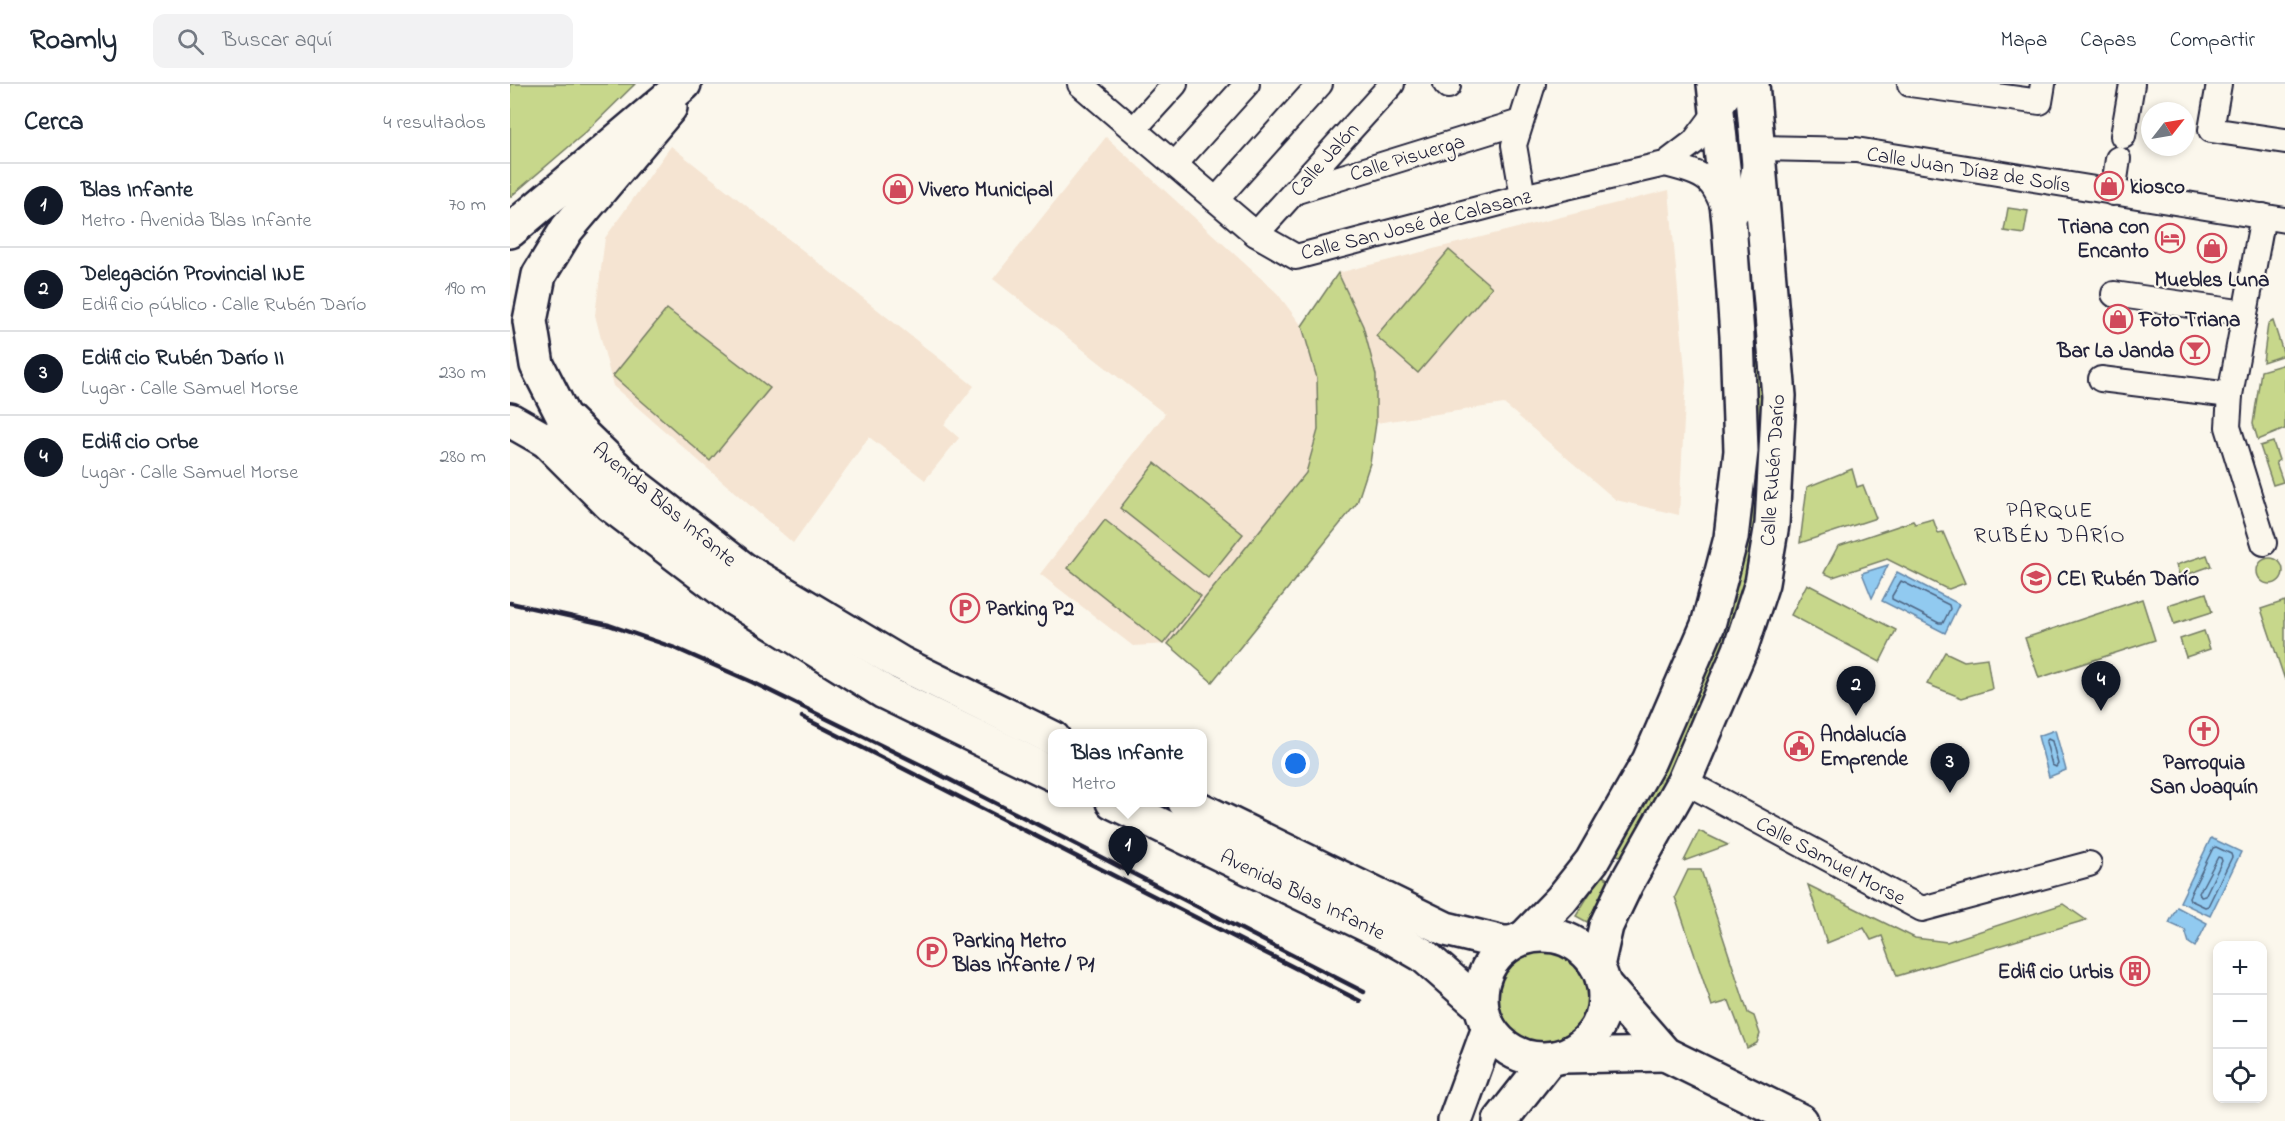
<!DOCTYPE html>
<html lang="es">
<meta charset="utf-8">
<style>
:root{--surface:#fff;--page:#f2f2f3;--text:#1f2937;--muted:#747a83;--line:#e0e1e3;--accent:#111827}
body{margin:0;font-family:"Indie Flower",sans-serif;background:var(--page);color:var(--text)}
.controls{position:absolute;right:18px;bottom:18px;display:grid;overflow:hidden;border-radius:12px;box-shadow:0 3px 9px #0003}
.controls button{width:54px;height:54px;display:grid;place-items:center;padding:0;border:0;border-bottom:2px solid var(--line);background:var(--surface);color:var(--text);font:30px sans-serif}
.compass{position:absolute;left:1631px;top:18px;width:54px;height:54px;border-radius:50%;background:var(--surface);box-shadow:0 3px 9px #0003;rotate:59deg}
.you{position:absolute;left:786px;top:680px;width:21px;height:21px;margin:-15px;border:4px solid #fff;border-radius:50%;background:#1a73e8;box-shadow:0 0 0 9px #1a73e833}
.badge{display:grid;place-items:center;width:39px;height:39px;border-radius:50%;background:var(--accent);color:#fff;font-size:20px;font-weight:700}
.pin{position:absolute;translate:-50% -50px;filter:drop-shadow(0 2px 3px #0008)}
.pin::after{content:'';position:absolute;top:32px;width:21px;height:18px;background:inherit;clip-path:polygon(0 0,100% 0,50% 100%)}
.popup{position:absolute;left:538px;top:645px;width:159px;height:78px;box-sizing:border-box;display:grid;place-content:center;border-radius:12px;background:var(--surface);filter:drop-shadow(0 2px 4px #0005);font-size:20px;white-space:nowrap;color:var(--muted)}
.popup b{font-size:22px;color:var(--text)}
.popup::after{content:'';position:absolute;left:50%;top:100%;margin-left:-12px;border:12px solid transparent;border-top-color:var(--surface)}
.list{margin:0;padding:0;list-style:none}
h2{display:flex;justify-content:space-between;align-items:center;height:78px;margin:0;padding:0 24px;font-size:26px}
h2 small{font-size:20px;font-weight:400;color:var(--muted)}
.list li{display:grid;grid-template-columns:39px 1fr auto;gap:18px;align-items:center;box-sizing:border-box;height:84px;padding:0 24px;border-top:2px solid var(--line)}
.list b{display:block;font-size:22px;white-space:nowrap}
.list p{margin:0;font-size:20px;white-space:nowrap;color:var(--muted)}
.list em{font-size:20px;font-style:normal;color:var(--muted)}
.icon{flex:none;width:33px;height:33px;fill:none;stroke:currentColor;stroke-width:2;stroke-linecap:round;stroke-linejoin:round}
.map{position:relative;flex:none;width:1775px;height:1037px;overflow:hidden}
header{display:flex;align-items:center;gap:36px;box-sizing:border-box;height:84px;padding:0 30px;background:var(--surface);border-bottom:2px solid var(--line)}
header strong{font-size:28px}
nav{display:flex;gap:33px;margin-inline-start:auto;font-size:21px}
.search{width:420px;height:54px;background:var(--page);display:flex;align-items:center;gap:15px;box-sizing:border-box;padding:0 21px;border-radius:12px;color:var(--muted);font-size:22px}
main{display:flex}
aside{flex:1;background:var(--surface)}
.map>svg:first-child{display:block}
.built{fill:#f5e4d2}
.green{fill:#c7d78b;stroke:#747c63;stroke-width:1.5}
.water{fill:#91caf0;stroke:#6587a8;stroke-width:1.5}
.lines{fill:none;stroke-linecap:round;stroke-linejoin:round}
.shore{stroke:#4e6583;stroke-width:1.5}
.street-casing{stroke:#22223b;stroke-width:28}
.primary-casing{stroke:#22223b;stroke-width:38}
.highway-casing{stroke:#22223b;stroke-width:38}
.street{stroke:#fbf7ec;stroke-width:24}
.primary{stroke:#fbf7ec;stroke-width:33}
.highway{stroke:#fbf7ec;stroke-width:33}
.rail{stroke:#22223b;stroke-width:4.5}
.labels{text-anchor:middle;stroke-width:4.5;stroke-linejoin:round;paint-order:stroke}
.street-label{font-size:21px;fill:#22223b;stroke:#fbf7ec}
.poi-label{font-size:21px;font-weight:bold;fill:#22223b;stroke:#fbf7ec;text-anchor:start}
.neighbourhood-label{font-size:22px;letter-spacing:1.5px;fill:#22223b;stroke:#fbf7ec}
</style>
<header>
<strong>Roamly</strong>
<div class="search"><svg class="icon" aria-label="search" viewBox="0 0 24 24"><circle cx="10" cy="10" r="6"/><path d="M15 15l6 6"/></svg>Buscar aquí</div>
<nav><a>Mapa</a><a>Capas</a><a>Compartir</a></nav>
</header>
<main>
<aside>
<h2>Cerca<small>4 resultados</small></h2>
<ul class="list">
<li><span class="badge">1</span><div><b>Blas Infante</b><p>Metro · Avenida Blas Infante</p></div><em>70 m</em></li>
<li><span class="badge">2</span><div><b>Delegación Provincial INE</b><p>Edificio público · Calle Rubén Darío</p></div><em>190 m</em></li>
<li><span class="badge">3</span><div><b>Edificio Rubén Darío II</b><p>Lugar · Calle Samuel Morse</p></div><em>230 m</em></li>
<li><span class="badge">4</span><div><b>Edificio Orbe</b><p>Lugar · Calle Samuel Morse</p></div><em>280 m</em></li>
</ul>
</aside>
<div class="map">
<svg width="1775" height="1037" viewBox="0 0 1775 1037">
<rect width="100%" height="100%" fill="#fbf7ec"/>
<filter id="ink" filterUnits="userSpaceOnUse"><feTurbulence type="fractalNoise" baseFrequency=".0167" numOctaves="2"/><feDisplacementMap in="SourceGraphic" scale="12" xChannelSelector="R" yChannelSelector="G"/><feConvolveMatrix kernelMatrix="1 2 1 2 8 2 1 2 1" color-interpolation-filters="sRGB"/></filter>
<g filter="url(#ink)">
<g class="built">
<polygon points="596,53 767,209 792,242 807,294 808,346 796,389 658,560 623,562 530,490 655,330 483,195"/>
<polygon points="161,62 464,302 434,341 449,354 415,396 359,353 283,459 103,302 85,231 95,154"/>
<polygon points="1159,106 1176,298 1169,431 1106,416 994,320 866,339 866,291 853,242 828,189"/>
</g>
<g class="green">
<polygon points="0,0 125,0 76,48 0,113"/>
<polygon points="1227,12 1237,101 1226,120 1218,26"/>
<polygon points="1498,124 1518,127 1514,150 1494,147"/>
<polygon points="1235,148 1243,148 1256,302 1250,438 1229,531 1163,686 1114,773 1104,770 1245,375 1246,325"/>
<polygon points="939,166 982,203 908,289 866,252"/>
<polygon points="828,189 853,242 866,291 866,339 860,379 847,419 702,598 658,560 796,389 808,346 807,294 792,242"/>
<polygon points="157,225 260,304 200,377 103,292"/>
<polygon points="1763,237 1774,271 1753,278 1758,240"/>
<polygon points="1775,280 1775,345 1748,356 1743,340 1751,287"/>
<polygon points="1763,358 1769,376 1766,378 1773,398 1763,401 1750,362"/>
<polygon points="645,379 733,450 698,494 610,424"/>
<polygon points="1342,385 1347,403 1353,401 1366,434 1290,459 1297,403"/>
<polygon points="1423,435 1428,449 1433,448 1455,499 1439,505 1435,504 1377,475 1323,493 1314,489 1328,462 1403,437 1405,440"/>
<polygon points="595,436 691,512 653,560 558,484"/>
<polygon points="1697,471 1701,482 1670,493 1666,481"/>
<circle cx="1760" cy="487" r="13"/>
<polygon points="1297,500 1386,546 1370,578 1281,531"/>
<polygon points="1696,509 1702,528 1664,540 1658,521"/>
<polygon points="1632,515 1645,556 1529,594 1515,554"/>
<polygon points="1775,517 1775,596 1751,525"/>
<polygon points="1694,547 1700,565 1676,573 1670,555"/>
<polygon points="1435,568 1454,577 1477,574 1482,605 1452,614 1417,600"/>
<polygon points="1189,747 1218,761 1174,777"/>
<polygon points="1178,786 1191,786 1238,929 1244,932 1250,950 1247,959 1237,964 1219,917 1202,922 1165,813"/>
<polygon points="1091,791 1101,797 1077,838 1066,832"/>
<polygon points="1298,801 1405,854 1437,858 1553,820 1576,836 1387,892 1372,852 1361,856 1354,844 1317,859"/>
<circle cx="1030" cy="913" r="49"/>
</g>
<g class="water">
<polygon points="1378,481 1362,514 1352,489"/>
<polygon points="1387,488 1449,520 1435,549 1372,517"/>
<polygon points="1545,646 1556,686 1539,693 1528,652"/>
<polygon points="1701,754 1731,768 1700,832 1670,818"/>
<polygon points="1667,823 1697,839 1685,863 1679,859 1675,846 1659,839"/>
</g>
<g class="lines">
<g class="shore">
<polygon points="1391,497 1439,521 1440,525 1433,539 1429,539 1382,515 1382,512"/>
<polygon points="1538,655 1542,657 1548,680 1546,683 1542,681 1536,658"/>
<polygon points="1706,763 1721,770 1722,773 1698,822 1695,823 1680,816 1679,813 1703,764"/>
<polygon points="1708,773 1711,774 1712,777 1695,812 1691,813 1689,809"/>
</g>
<g class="street-casing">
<g id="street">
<polyline points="570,0 746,150 786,173 1013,113 1155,80 1184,58 1227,0"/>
<polyline points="936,0 938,2"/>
<polyline points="1400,0 1530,18 1533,0"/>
<polyline points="1709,0 1701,46 1775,57"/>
<polyline points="624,45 665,0"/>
<polyline points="1613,52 1622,0"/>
<polyline points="665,80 737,0"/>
<path d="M1155 80C1201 92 1202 93 1219 138L1239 113 1248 64 1346 66 1775 136"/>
<polyline points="784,108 1010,38"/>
<polyline points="1603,109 1608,75"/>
<polyline points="1013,113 1004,61 1023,0"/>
<polyline points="706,116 810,0"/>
<polyline points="1753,132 1720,311 1718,343 1754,459"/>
<polyline points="746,150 882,0"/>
<polyline points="1604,210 1735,229"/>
<polyline points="1591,295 1720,311"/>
<polyline points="1174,697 1412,825 1579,780"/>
</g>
</g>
<g class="primary-casing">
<g id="primary">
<polyline points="160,23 57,145 29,191 20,237 27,281 53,332 123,400 233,485 390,579 543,654"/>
<polyline points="37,357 101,421 223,514 374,608 543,690"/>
<polyline points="603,718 880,852 913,871 971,922"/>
<polyline points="675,718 936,845 993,859 1001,859"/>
<circle cx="1033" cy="913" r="62"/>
<polyline points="1015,853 1051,816 1082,777 1139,677 1198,541 1221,454 1231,367 1227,252 1219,138 1204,0"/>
<polyline points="1087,882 1096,842 1116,800 1174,697 1230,566 1252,499 1262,440 1269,312 1242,0"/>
<polyline points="1093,899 1155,970 1291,1037"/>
<polyline points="1054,972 1155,970"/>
<polyline points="945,1037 979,944"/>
<polyline points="990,1037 1039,975"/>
</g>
</g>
<g class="highway-casing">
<g id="highway">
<polyline points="0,147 174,0"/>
<polyline points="0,336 37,357"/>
</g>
</g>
<use href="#street" class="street"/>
<use href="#primary" class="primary"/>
<use href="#highway" class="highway"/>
<g class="rail">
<polyline points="0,519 99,541 165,564 242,598 411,681 854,908"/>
<polyline points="292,633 850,917"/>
</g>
</g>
</g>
<defs>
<g id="shop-ring" transform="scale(1.5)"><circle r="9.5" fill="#fbf7ec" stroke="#d1495b" stroke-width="1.5"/><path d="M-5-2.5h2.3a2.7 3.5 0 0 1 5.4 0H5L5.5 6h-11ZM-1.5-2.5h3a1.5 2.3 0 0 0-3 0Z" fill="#d1495b"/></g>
<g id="hotel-ring" transform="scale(1.5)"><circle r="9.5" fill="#fbf7ec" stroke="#d1495b" stroke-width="1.5"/><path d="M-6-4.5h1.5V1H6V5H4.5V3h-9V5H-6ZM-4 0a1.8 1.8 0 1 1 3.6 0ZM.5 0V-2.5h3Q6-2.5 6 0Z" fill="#d1495b"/></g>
<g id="bar-ring" transform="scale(1.5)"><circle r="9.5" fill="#fbf7ec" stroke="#d1495b" stroke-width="1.5"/><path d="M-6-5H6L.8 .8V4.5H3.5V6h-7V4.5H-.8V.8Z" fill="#d1495b"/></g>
<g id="school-ring" transform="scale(1.5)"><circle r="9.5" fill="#fbf7ec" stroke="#d1495b" stroke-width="1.5"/><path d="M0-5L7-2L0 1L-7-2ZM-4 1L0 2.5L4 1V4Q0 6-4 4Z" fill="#d1495b"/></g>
<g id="parking-ring" transform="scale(1.5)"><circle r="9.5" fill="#fbf7ec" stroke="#d1495b" stroke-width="1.5"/><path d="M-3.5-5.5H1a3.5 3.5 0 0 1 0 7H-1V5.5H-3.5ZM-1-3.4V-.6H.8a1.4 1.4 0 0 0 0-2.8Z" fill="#d1495b"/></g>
<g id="church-ring" transform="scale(1.5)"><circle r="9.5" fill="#fbf7ec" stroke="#d1495b" stroke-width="1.5"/><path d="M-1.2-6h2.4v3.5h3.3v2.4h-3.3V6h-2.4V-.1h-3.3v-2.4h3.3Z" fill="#d1495b"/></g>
<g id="civic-ring" transform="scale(1.5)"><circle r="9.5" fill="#fbf7ec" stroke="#d1495b" stroke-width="1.5"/><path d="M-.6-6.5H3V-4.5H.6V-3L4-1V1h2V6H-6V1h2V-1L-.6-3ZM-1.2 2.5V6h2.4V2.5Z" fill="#d1495b"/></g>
<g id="building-ring" transform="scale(1.5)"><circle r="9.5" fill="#fbf7ec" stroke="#d1495b" stroke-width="1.5"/><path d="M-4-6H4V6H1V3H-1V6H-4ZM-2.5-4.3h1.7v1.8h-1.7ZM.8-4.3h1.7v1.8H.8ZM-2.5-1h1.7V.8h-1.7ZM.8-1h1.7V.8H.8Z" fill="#d1495b"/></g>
</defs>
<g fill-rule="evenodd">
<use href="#shop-ring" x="1599" y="102"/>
<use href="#shop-ring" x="388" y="105"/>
<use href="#hotel-ring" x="1660" y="154"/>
<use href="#shop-ring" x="1702" y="164"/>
<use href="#shop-ring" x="1608" y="235"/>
<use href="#bar-ring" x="1685" y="266"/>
<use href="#school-ring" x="1526" y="494"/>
<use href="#parking-ring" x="455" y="524"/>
<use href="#church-ring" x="1694" y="647"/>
<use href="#civic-ring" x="1289" y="662"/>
<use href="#parking-ring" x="422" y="868"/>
<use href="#building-ring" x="1625" y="887"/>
</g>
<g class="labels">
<g class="street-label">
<text transform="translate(897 73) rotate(-17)" y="7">Calle Pisuerga</text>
<text transform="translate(814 75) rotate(-48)" y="7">Calle Jalón</text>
<text transform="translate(1459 85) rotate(9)" y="7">Calle Juan Díaz de Solís</text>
<text transform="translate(906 140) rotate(-14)" y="7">Calle San José de Calasanz</text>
<text transform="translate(1262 386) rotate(-86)" y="7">Calle Rubén Darío</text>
<text transform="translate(155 420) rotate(40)" y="7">Avenida Blas Infante</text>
<text transform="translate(1321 776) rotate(28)" y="7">Calle Samuel Morse</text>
<text transform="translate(793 810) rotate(26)" y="7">Avenida Blas Infante</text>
</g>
<g class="poi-label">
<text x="1620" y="109">kiosco</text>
<text x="409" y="112">Vivero Municipal</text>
<text x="1639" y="149" text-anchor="end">Triana con<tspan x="1639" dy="24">Encanto</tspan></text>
<text x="1702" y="202" text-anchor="middle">Muebles Luna</text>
<text x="1629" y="242">Foto Triana</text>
<text x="1664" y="273" text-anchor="end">Bar La Janda</text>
<text x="1547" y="501">CEI Rubén Darío</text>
<text x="476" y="531">Parking P2</text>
<text x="1310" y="657">Andalucía<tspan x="1310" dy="24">Emprende</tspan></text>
<text x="1694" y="685" text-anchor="middle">Parroquia<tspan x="1694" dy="24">San Joaquín</tspan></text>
<text x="443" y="863">Parking Metro<tspan x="443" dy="24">Blas Infante / P1</tspan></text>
<text x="1604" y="894" text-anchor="end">Edificio Urbis</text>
</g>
<g class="neighbourhood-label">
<text x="1540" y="433">PARQUE<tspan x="1540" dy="25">RUBÉN DARÍO</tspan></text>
</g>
</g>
</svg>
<div class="controls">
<button>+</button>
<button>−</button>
<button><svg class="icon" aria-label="locate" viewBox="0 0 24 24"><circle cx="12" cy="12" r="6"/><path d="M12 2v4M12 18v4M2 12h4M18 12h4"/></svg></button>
</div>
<svg class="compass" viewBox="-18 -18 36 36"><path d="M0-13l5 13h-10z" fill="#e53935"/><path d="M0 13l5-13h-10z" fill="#747a83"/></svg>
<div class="you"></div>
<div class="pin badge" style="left:618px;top:792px">1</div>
<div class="popup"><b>Blas Infante</b>Metro</div>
<div class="pin badge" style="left:1346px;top:632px">2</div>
<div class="pin badge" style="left:1440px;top:709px">3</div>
<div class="pin badge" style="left:1591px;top:627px">4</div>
</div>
</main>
